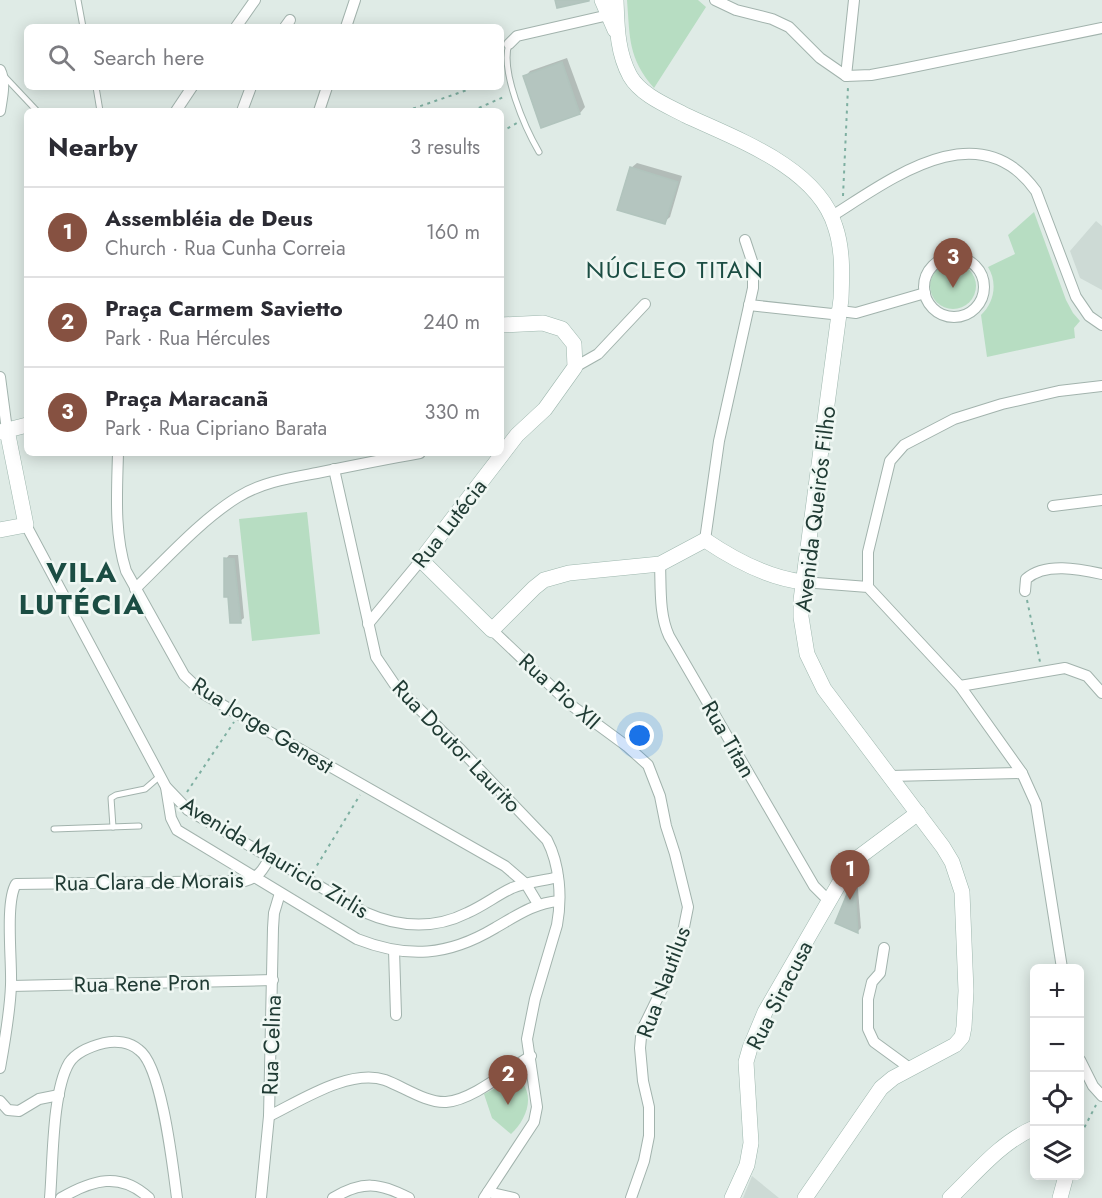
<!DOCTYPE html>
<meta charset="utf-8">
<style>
:root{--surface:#fff;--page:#f7f7f7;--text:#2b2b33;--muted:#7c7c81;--line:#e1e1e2;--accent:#865141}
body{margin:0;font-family:Jost,sans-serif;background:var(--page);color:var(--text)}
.controls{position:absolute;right:18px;bottom:18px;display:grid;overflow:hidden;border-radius:9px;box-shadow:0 3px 15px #0003}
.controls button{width:54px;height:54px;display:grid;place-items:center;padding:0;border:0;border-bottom:2px solid var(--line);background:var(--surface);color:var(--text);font:30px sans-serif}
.you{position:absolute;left:640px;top:736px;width:21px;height:21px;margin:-15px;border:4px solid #fff;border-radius:50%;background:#1a73e8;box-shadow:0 0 0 9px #1a73e833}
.badge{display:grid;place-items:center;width:39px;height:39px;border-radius:50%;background:var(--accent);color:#fff;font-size:20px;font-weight:700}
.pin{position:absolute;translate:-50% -50px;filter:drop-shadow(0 2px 3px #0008)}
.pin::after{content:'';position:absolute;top:32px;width:21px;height:18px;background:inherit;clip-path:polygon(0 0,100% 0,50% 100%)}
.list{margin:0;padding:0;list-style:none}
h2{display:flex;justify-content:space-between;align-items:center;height:78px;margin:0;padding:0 24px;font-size:26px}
h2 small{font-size:20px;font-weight:400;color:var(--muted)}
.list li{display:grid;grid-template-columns:39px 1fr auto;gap:18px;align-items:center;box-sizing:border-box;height:90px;padding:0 24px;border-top:2px solid var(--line)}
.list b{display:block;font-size:22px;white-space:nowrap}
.list p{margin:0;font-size:20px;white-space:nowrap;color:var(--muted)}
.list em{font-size:20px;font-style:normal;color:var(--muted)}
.icon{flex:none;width:33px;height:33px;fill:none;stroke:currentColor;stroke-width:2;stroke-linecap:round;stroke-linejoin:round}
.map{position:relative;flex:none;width:1102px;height:1198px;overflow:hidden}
.search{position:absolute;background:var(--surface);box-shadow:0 3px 15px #0003;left:24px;top:24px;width:480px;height:66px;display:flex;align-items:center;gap:15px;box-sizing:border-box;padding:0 21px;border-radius:9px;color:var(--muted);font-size:22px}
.panel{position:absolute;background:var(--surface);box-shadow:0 3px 15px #0003;left:24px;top:108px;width:480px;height:348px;border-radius:9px}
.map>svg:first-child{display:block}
.built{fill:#cddad5}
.green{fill:#b7ddc2}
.shadow{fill:#0003}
.building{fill:#b4c5bf;stroke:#b1c4bd;stroke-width:1.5}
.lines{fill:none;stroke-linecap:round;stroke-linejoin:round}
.lane-casing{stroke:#a2b3ad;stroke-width:7}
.street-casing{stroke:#a2b3ad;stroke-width:12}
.secondary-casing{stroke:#9eb7ae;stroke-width:16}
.path{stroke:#7eafa1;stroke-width:2;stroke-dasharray:3 4.5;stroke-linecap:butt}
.lane{stroke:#fff;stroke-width:5}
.street{stroke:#fff;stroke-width:10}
.secondary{stroke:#fff;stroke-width:15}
.labels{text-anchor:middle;stroke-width:5;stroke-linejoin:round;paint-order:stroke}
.street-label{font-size:22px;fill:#203b34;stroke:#eff7f3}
.neighbourhood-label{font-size:24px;letter-spacing:1.5px;fill:#1b4d43;stroke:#eff7f3}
.district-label{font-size:28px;font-weight:bold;letter-spacing:1.5px;fill:#1b4d43;stroke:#eff7f3}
</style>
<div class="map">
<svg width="1102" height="1198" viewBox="0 0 1102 1198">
<rect width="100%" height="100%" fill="#dfebe6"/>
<g class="built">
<polygon points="1096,221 1102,226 1102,290 1080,278 1070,251"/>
<polygon points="752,1176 779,1198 743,1198"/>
</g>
<g class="green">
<path d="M627 0H698L706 7 654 88C628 58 630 38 627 0Z"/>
<path d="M1034 212 1066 300 1073 313 1080 321 1074 328 1075 338 987 357 981 315C994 303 998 283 988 267L1015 254 1008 235Z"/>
<circle cx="953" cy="286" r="23"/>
<polygon points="307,512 320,634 252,641 239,519"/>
<path d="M511 1080 522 1082C535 1099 525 1121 511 1134L492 1118 484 1094Z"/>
</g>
<g class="shadow">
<polygon points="567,58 585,107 580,113 542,126 525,77 530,71"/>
<polygon points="637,163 682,176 670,217 664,222 631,168"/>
<polygon points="229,555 238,555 244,618 240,621 226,559"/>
<polygon points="857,876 861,928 858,931 837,922"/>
</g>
<g class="building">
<polygon points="555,0 589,0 589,1 557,8"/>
<polygon points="562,62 580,114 541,128 523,76"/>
<polygon points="630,167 678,182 665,224 617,210"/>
<polygon points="224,558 234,559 241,623 230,623 228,597 224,597"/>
<polygon points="854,877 858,933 835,923"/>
</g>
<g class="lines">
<g class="lane-casing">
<g id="lane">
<polyline points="78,0 83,27"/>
<path d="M509 44C500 71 525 128 539 152"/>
<polyline points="4,76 37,111"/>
<polyline points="96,87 100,111"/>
<polyline points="113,827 111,798 116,795 145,789 160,776"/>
<polyline points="54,829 139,826"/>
</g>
</g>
<g class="street-casing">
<g id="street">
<polyline points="715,0 736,10 772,19 789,27 820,58 846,76 871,75 898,70 1102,28"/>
<polyline points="236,27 255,0"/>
<polyline points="285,27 290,20"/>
<polyline points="346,27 355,0"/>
<polyline points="509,44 517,36 613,14"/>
<path d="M0 70C6 82 2 98 0 111"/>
<polyline points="846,76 854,0"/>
<polyline points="176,111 192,87"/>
<polyline points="242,111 251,87"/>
<polyline points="319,111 327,87"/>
<path d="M832 216C891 179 979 111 1036 191L1076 297 1089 316 1102 325"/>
<circle cx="954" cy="287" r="30"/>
<polyline points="749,305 832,314 840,311 856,313 925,293"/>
<polyline points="575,367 598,354 645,304"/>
<polyline points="0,377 7,430"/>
<path d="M118 453C117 493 114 533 126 571L184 675 204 694 238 714 505 866 526 884 538 904"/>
<path d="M334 469 376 657 395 685 459 748 547 840C560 865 562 898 557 925L535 999 527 1039 537 1107 534 1122 484 1198"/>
<polyline points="1053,506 1102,500"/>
<path d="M26 525 166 787 188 810 364 912C398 927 433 930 467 913 483 906 497 895 512 888 527 882 543 881 558 877"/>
<polyline points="705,540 719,441 753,288 753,264 745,240"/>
<path d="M660 564C661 588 659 614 669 636L814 886 829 901"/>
<polyline points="803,582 868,587 960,686 1022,773 1036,804 1062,968"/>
<polyline points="868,587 868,552 890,461 904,445 954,419 1002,404 1059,391 1102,386"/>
<path d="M135 589C166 559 202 519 238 497 262 482 290 478 317 473 351 466 386 459 420 453"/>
<path d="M1025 591 1026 579C1045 562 1079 569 1102 574"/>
<polyline points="368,624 421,560"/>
<polyline points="492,630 571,705 628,747 648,765 660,796 666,826 675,854 688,907 682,937 664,985 644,1026 641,1037 640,1048 643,1081 649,1107 649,1136 644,1161 631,1198"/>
<polyline points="960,686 1065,668 1087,676 1102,693"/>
<polyline points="890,776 1022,773"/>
<path d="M166 787 171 818 177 830 357 939C408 959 448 956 495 928 516 916 534 903 559 901"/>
<polyline points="884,948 880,973 872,982 868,999 868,1029 874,1042 911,1069"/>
<polyline points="394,950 396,1015"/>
<polyline points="11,986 273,980"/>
<polyline points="1080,1060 1093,1086 1102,1096"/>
<path d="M0 1068C5 1040 10 1013 11 985 12 961 5 902 16 884L245 881C259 877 263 870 270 857"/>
<polyline points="0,1101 8,1110 19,1111 39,1099 59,1095"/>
<path d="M269 1116C300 1101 350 1068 385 1080 404 1087 426 1103 446 1102 473 1100 507 1070 531 1056"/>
<polyline points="488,1192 514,1198"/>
<path d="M50 1198C53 1163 52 1092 69 1063 76 1052 92 1046 104 1043 116 1040 130 1042 139 1050 162 1066 173 1168 177 1198"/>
<path d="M61 1198C92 1180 120 1171 149 1198"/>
<polyline points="261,1198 269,1116 273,928 274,913 280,893"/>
<path d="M333 1198C362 1181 379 1182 409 1198"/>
</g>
</g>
<g class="secondary-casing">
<g id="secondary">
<polyline points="602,0 615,30"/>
<path d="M616 0C617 26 617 52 630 76 641 95 666 105 685 115 736 139 817 167 835 226 843 249 842 274 841 299L801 600V617L807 654 824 689 943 847 952 862 962 892 966 991 964 1027 962 1037 955 1045 893 1078 881 1088 805 1198"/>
<path d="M501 325 543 323 562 329 574 344 575 367 545 409 517 435 421 560 492 630 534 588 544 580 569 573 660 564 705 540C733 559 769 578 803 582"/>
<polyline points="0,432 27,425"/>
<polyline points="0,530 26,525 7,430"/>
<polyline points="732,1198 747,1165 751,1143 746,1062 750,1048 765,1012 851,863 918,813"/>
<path d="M950 1198C976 1173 1001 1142 1034 1128"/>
<polyline points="1060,1198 1066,1176"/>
</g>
</g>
<g class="path">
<polyline points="406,111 476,87"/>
<polyline points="472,111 506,96"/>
<polyline points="501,132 517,123"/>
<polyline points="843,196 848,87"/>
<polyline points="1027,600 1040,662"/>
<polyline points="187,792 234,722"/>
<polyline points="313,872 360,795"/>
<polyline points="1080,1133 1082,1132 1096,1105"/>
</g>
<use href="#lane" class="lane"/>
<use href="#street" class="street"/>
<use href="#secondary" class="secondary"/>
</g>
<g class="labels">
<g class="street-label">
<text transform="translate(815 509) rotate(-83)" y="8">Avenida Queirós Filho</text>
<text transform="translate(449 523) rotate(-52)" y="8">Rua Lutécia</text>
<text transform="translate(560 691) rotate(42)" y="8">Rua Pio XII</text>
<text transform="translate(263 725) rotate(32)" y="8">Rua Jorge Genest</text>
<text transform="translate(729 739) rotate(60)" y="8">Rua Titan</text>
<text transform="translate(457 746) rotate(46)" y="8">Rua Doutor Laurito</text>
<text transform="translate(275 857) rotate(31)" y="8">Avenida Mauricio Zirlis</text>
<text transform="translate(149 881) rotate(-1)" y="8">Rua Clara de Morais</text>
<text transform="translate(663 982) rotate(-70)" y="8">Rua Nautilus</text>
<text transform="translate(142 983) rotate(-1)" y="8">Rua Rene Pron</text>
<text transform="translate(779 995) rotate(-63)" y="8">Rua Siracusa</text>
<text transform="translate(271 1045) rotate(-88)" y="8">Rua Celina</text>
</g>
<g class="neighbourhood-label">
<text x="675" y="278">NÚCLEO TITAN</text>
</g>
<g class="district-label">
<text x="82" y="582">VILA<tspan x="82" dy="32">LUTÉCIA</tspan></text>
</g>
</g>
</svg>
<div class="controls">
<button>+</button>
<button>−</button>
<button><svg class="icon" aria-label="locate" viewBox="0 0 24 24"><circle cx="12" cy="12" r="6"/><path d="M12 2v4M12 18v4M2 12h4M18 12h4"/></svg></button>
<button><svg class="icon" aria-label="layers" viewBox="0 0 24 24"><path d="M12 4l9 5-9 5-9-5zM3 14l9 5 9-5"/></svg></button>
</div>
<div class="you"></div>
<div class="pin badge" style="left:850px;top:900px">1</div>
<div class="pin badge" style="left:508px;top:1105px">2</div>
<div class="pin badge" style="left:953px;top:288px">3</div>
<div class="search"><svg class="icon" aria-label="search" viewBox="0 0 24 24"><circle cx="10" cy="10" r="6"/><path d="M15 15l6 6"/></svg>Search here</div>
<section class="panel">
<h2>Nearby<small>3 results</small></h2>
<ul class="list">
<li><span class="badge">1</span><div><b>Assembléia de Deus</b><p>Church · Rua Cunha Correia</p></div><em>160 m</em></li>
<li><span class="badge">2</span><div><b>Praça Carmem Savietto</b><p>Park · Rua Hércules</p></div><em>240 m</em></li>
<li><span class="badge">3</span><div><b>Praça Maracanã</b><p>Park · Rua Cipriano Barata</p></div><em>330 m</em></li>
</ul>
</section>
</div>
